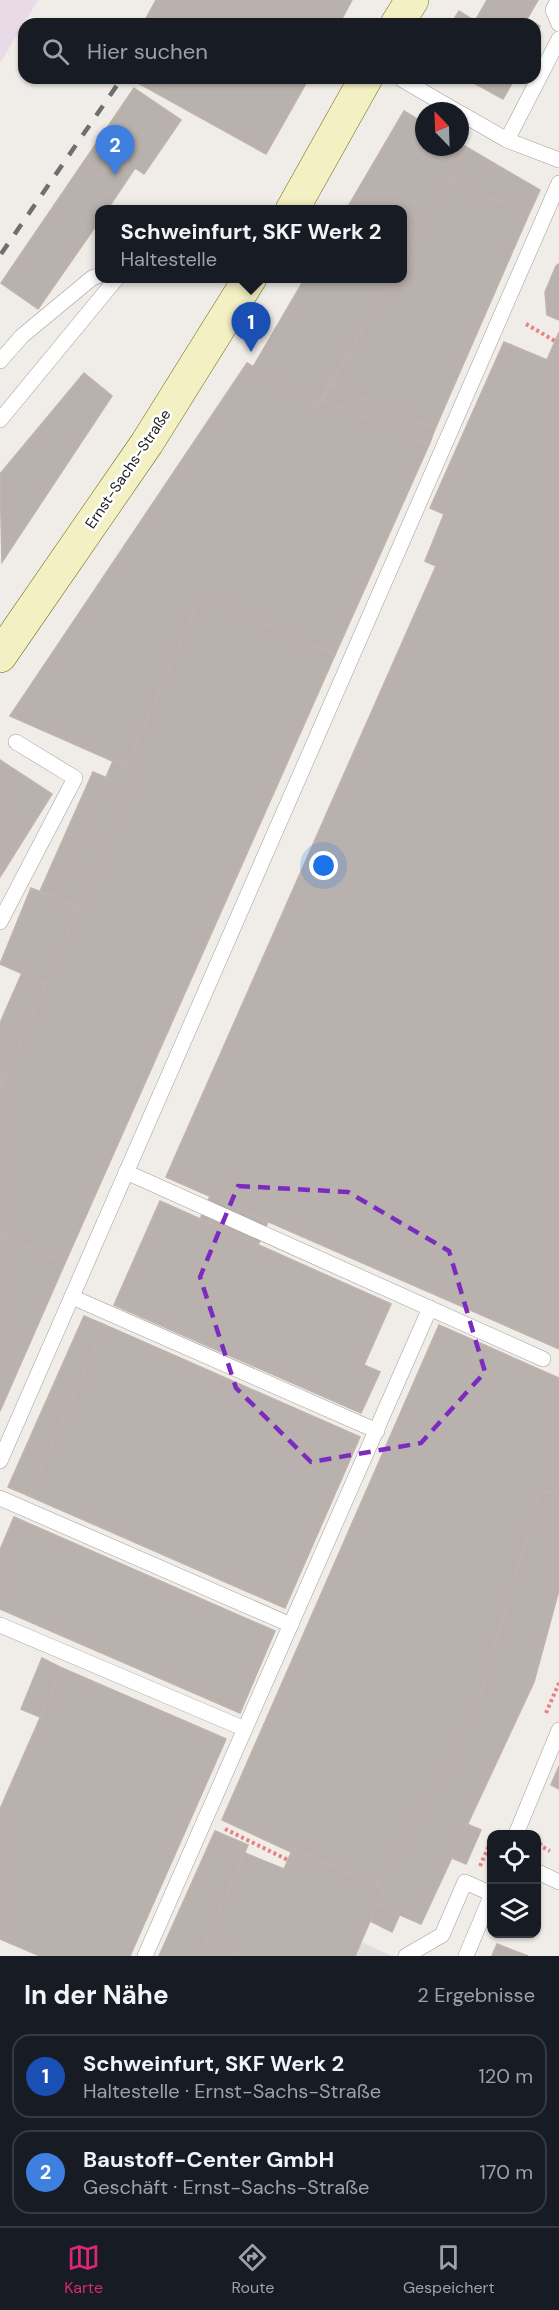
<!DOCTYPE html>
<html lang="de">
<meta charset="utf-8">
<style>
:root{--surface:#171b24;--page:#242831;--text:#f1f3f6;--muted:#9ea1a6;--line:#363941;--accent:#db2777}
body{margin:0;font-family:"DM Sans",sans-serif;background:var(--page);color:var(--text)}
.controls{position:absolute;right:18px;bottom:18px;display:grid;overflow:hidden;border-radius:12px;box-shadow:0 2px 4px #0004}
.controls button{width:54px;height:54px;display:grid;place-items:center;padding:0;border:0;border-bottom:2px solid var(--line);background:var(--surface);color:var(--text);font:30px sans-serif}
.compass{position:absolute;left:415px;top:102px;width:54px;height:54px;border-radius:50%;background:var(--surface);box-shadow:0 2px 4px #0004;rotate:337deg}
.you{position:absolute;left:324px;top:866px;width:21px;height:21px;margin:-15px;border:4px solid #fff;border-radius:50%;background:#1a73e8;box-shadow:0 0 0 9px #1a73e833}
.badge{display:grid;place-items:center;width:39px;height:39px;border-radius:50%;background:var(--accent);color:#fff;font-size:20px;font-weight:700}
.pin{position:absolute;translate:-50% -50px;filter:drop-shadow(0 2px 3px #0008)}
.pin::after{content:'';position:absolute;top:32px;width:21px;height:18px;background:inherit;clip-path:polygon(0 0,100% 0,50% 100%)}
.popup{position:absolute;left:95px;top:205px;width:312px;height:78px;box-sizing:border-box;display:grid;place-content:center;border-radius:12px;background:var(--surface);filter:drop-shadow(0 2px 4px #0005);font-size:20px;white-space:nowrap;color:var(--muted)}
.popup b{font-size:22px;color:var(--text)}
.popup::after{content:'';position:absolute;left:50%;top:100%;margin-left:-12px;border:12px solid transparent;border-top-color:var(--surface)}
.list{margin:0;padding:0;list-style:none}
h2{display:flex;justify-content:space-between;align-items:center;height:78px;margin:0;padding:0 24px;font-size:26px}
h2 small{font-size:20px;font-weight:400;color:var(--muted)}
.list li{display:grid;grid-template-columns:39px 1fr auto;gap:18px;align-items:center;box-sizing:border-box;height:84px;margin:0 12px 12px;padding:0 12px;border:2px solid var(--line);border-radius:18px}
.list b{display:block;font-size:22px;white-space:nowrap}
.list p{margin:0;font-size:20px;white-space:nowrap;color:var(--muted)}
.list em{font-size:20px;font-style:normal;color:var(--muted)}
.icon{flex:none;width:33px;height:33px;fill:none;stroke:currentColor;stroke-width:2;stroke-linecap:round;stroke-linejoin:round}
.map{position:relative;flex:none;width:559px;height:1956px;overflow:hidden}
.search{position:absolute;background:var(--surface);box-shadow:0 2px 4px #0004;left:18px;right:18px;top:18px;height:66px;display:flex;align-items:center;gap:15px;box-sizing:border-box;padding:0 21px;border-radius:18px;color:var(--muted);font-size:22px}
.sheet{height:270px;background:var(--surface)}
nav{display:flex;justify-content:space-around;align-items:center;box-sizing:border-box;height:84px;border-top:2px solid var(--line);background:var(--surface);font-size:16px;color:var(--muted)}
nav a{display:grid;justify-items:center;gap:3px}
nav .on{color:var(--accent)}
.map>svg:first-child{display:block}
.industrial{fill:#e8dbe7}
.parking{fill:#ddd}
.building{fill:#b9b1ae;stroke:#c0b3ac;stroke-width:1.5}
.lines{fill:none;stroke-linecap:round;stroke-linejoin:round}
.service-casing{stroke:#9e9e9e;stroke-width:16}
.secondary-casing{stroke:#6d6d12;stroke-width:34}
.path{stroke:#ea7f80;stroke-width:4;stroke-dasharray:3 3;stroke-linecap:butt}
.service{stroke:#fff;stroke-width:15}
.secondary{stroke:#f3f0c3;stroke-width:33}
.rail{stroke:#6f6f6f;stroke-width:4.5;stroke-dasharray:12 12;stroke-linecap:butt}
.marked{fill:none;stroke:#7b2cbf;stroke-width:4.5;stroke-dasharray:12 8;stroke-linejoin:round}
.labels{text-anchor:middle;stroke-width:5;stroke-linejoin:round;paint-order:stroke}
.street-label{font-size:15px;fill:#212121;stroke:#fff}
</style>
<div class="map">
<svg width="559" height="1956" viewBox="0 0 559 1956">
<rect width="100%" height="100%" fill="#f0ece8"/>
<polygon class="industrial" points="0,0 38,0 0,63"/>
<polygon class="parking" points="361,1942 392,1956 355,1956"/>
<g class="building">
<polygon points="156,0 352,0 339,24 143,24"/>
<polygon points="487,0 538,0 527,19 540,26 535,35 535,24 451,24 459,11 475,21"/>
<polygon points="129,78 309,78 266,154"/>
<polygon points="465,78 515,78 503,99"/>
<polygon points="134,88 181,120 144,174 135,168 107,210 100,210 100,220 38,309 1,283"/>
<polygon points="404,111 424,123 424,147 460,147 460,143 468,148 403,261 403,210 346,210"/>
<polygon points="468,148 540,190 529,214 449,180"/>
<polygon points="449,180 529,214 435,429 331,384 392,278 403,278 403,261"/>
<polygon points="559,264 559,320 547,315 545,292 556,266"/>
<polygon points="305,278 392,278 318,405 253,367"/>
<polygon points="559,332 559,1349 166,1177 436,566 425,561 444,514 430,508 504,342 547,360"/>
<polygon points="247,363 318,405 323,399 429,445 335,655 201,596 126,767 10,716"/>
<polygon points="84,373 112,396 2,562 0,474"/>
<polygon points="331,384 435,429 429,445 323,399"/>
<polygon points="201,596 335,655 65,1263 0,1235 0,1089 137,772 126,767"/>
<polygon points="0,760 52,794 0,877"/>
<polygon points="113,761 137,772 79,907 55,897"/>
<polygon points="93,772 107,778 55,897 40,891"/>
<polygon points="31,888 79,907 46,984 0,964"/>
<polygon points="22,973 46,984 0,1089 0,1023"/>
<polygon points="210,1196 268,1222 258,1245 200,1219"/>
<polygon points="160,1201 391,1304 364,1365 380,1372 361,1413 114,1305"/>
<polygon points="0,1235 65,1263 0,1411"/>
<polygon points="84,1316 105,1325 29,1496 8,1487"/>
<polygon points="105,1325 360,1437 285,1608 29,1496"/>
<polygon points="439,1325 559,1378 559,1496 541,1490 480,1695 442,1778 376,1885 293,1848 291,1852 222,1820"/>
<polygon points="541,1490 559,1496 559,1590 534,1682 421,1924 377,1905 384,1889 376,1885 442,1778 480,1695"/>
<polygon points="14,1517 275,1631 240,1713 0,1609 0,1550"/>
<polygon points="42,1658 62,1668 40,1717 21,1709"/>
<polygon points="62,1668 226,1739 130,1956 40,1956 0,1939 0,1809"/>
<polygon points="559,1766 559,1789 551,1785"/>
<polygon points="467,1824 481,1830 466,1864 452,1858"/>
<polygon points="215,1831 248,1845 200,1956 159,1956"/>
<polygon points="293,1848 384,1889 355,1956 243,1956 206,1941 245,1853 284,1869"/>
<polygon points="377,1905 400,1914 392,1932 370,1921"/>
<polygon points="206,1941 243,1956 200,1956"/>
<polygon points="497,1944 528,1956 492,1956"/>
</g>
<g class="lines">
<g class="service-casing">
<g id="service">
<polyline points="558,0 553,10 559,24"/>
<polyline points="403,80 456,111"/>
<polyline points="460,113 507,140 559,160"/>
<polyline points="507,140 559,39"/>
<polyline points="0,361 22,336 92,278 100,275"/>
<polyline points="0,420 117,278"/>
<polyline points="0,922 75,778 16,742"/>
<polyline points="126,1172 543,1359"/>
<polyline points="72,1297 377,1431"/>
<polyline points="0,1461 559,183"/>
<polyline points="0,1498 291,1625"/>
<polyline points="0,1625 245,1729"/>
<polyline points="516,1834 559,1730"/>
<polyline points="536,1871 559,1882"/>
<polyline points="145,1956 430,1308"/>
<polyline points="406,1956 442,1935 465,1882 492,1894 466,1956"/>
</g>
</g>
<g class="secondary-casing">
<g id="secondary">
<polyline points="397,24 412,0"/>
<polyline points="292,210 366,78"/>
<polyline points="0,656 147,443 250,278"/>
</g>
</g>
<g class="path">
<polyline points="526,324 555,341"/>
<polyline points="546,1713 559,1683"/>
<polyline points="225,1829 288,1860"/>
<polyline points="538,1837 541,1846 550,1851"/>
<polyline points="480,1866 492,1839"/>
</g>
<use href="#service" class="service"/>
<use href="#secondary" class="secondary"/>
<polyline class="rail" points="1,254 122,78"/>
</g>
<path class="marked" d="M238 1186 348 1192 449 1251 485 1372 421 1443 311 1462 236 1388 200 1277Z"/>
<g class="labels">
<g class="street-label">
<text transform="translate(128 469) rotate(-56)" y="5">Ernst-Sachs-Straße</text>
</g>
</g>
</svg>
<div class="controls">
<button><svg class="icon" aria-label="locate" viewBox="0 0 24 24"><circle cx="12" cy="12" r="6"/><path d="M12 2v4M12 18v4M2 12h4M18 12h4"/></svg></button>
<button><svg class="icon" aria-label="layers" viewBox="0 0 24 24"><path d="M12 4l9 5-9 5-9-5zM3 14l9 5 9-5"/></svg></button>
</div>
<svg class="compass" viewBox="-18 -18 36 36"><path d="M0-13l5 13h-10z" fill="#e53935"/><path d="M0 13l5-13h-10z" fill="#9ea1a6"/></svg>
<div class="you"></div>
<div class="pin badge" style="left:251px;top:352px;background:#1a4fb4">1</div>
<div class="popup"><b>Schweinfurt, SKF Werk 2</b>Haltestelle</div>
<div class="pin badge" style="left:115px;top:175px;background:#3f7fe0">2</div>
<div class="search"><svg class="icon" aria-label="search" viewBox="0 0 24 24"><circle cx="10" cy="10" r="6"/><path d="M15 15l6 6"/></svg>Hier suchen</div>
</div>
<section class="sheet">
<h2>In der Nähe<small>2 Ergebnisse</small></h2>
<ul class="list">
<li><span class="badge" style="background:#1a4fb4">1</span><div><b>Schweinfurt, SKF Werk 2</b><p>Haltestelle · Ernst-Sachs-Straße</p></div><em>120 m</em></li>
<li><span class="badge" style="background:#3f7fe0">2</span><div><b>Baustoff-Center GmbH</b><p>Geschäft · Ernst-Sachs-Straße</p></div><em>170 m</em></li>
</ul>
</section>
<nav>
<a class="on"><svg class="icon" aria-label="map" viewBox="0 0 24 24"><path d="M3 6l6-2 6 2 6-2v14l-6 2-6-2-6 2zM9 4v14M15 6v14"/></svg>Karte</a>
<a><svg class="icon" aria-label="directions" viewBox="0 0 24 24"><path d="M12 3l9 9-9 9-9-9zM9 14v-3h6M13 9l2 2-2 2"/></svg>Route</a>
<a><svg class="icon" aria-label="saved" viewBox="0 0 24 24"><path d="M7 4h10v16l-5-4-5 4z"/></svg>Gespeichert</a>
</nav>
